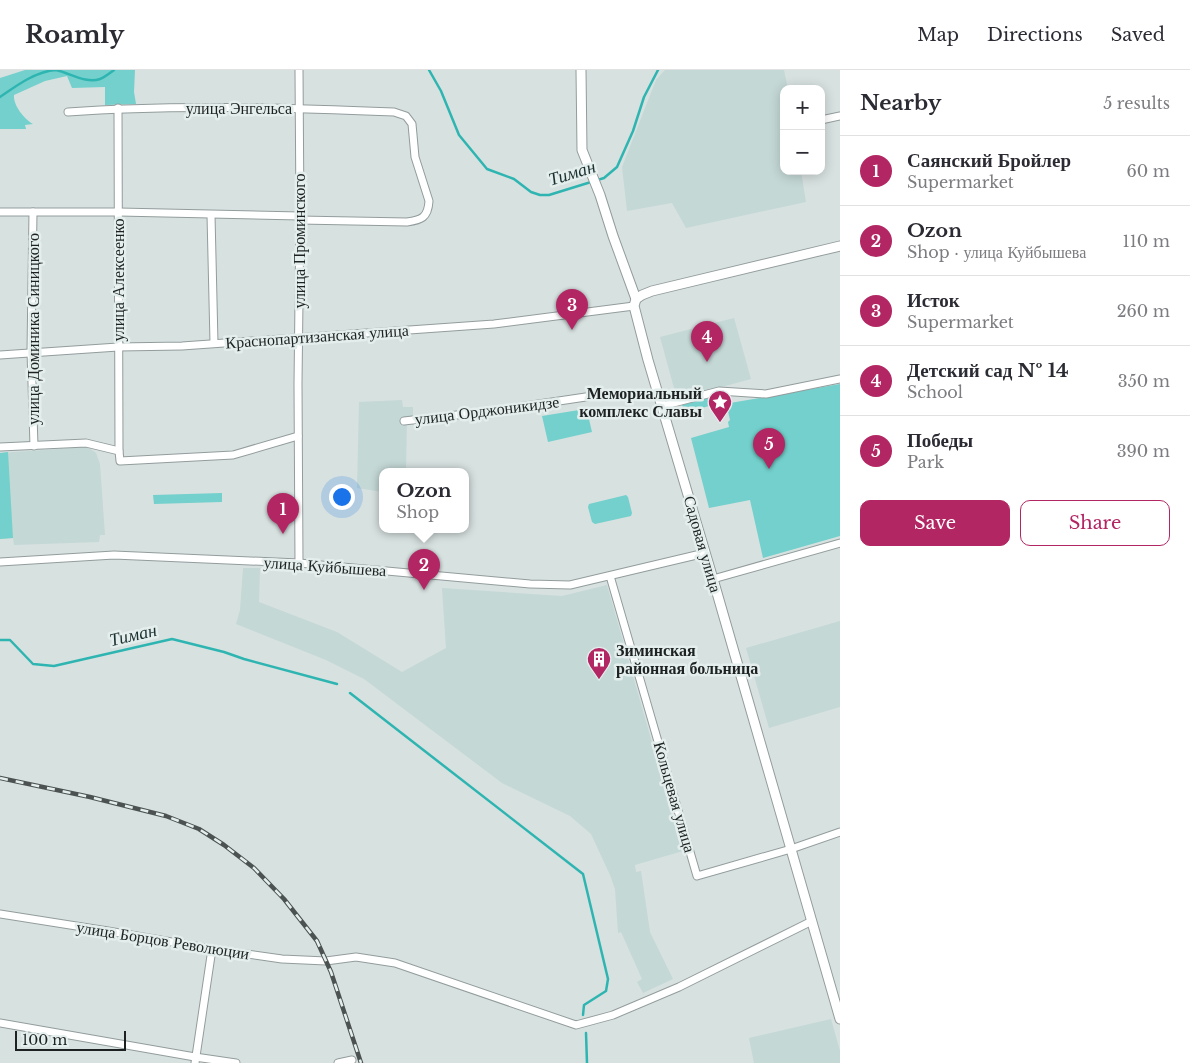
<!DOCTYPE html>
<meta charset="utf-8">
<style>
:root{--surface:#fff;--page:#f7f7f7;--text:#2b2b33;--muted:#7c7c81;--line:#e1e1e2;--accent:#b22763}
body{margin:0;font-family:"Libre Baskerville",serif;background:var(--page);color:var(--text)}
.controls{position:absolute;right:15px;top:15px;display:grid;overflow:hidden;border-radius:10px;box-shadow:0 2px 12px #0003}
.controls button{width:45px;height:45px;display:grid;place-items:center;padding:0;border:0;border-bottom:1px solid var(--line);background:var(--surface);color:var(--text);font:25px sans-serif}
.scale{position:absolute;left:15px;bottom:12px;width:111px;box-sizing:border-box;padding-left:5px;border:2px solid #1d2121;border-top:0;font-size:14px;line-height:18px;white-space:nowrap;color:#1d2121;-webkit-text-stroke:4px #e4eeed;paint-order:stroke}
.you{position:absolute;left:341px;top:426px;width:18px;height:18px;margin:-12px;border:4px solid #fff;border-radius:50%;background:#1a73e8;box-shadow:0 0 0 8px #1a73e833}
.badge{display:grid;place-items:center;width:32px;height:32px;border-radius:50%;background:var(--accent);color:#fff;font-size:16px;font-weight:700}
.pin{position:absolute;translate:-50% -41px;filter:drop-shadow(0 1px 2px #0008)}
.pin::after{content:'';position:absolute;top:26px;width:18px;height:15px;background:inherit;clip-path:polygon(0 0,100% 0,50% 100%)}
.popup{position:absolute;left:379px;top:398px;width:90px;height:65px;box-sizing:border-box;display:grid;place-content:center;border-radius:10px;background:var(--surface);filter:drop-shadow(0 1px 4px #0005);font-size:16px;white-space:nowrap;color:var(--muted)}
.popup b{font-size:19px;color:var(--text)}
.popup::after{content:'';position:absolute;left:50%;top:100%;margin-left:-10px;border:10px solid transparent;border-top-color:var(--surface)}
.list{margin:0;padding:0;list-style:none}
h2{display:flex;justify-content:space-between;align-items:center;height:65px;margin:0;padding:0 20px;font-size:21px}
h2 small{font-size:16px;font-weight:400;color:var(--muted)}
.list li{display:grid;grid-template-columns:32px 1fr auto;gap:15px;align-items:center;box-sizing:border-box;height:70px;padding:0 20px;border-top:1px solid var(--line)}
.list b{display:block;font-size:19px;white-space:nowrap}
.list p{margin:0;font-size:16px;white-space:nowrap;color:var(--muted)}
.list em{font-size:16px;font-style:normal;color:var(--muted)}
.actions{display:flex;gap:10px;padding:15px 20px}
.actions a{flex:1;padding:11px 0;border:1px solid var(--accent);border-radius:10px;text-align:center;font-size:18px;color:var(--accent)}
.actions .main{background:var(--accent);color:#fff}
.map{position:relative;flex:none;width:840px;height:993px;overflow:hidden}
header{display:flex;align-items:center;gap:30px;box-sizing:border-box;height:70px;padding:0 25px;background:var(--surface);border-bottom:1px solid var(--line)}
header strong{font-size:24px}
nav{display:flex;gap:28px;margin-inline-start:auto;font-size:18px}
main{display:flex}
aside{flex:1;background:var(--surface)}
.map>svg:first-child{display:block}
.built{fill:#c4d8d6}
.green{fill:#73d0cc}
.lines{fill:none;stroke-linecap:round;stroke-linejoin:round}
.stream{stroke:#2fb5b1;stroke-width:2.5}
.minor-casing{stroke:#939c9c;stroke-width:9}
.tertiary-casing{stroke:#939c9c;stroke-width:11}
.minor{stroke:#fff;stroke-width:7}
.tertiary{stroke:#fff;stroke-width:9}
.rail-casing{stroke:#4c5252;stroke-width:4.5}
.rail{stroke:#e4eeed;stroke-width:2.5;stroke-dasharray:8;stroke-linecap:butt}
.labels{text-anchor:middle;stroke-width:5;stroke-linejoin:round;paint-order:stroke}
.street-label{font-size:16px;fill:#1d2121;stroke:#e4eeed}
.poi-label{font-size:16px;font-weight:bold;fill:#1d2121;stroke:#e4eeed;text-anchor:end}
.water-label{font-size:18px;font-style:italic;fill:#1b312f;stroke:#e4eeed}
</style>
<header>
<strong>Roamly</strong>
<nav><a>Map</a><a>Directions</a><a>Saved</a></nav>
</header>
<main>
<div class="map">
<svg width="840" height="993" viewBox="0 0 840 993">
<rect width="100%" height="100%" fill="#d7e1e0"/>
<g class="built">
<polygon points="665,0 784,0 788,19 784,19 784,101 801,101 806,132 686,158 672,133 627,141 622,97 656,10"/>
<polygon points="734,248 751,309 677,329 660,267"/>
<polygon points="402,330 403,337 413,337 413,346 407,346 406,401 383,401 383,422 357,418 359,332"/>
<polygon points="87,377 92,380 96,383 100,394 105,465 100,465 99,472 14,475 13,468 0,469 0,383"/>
<polygon points="243,498 260,498 259,532 337,562 402,602 446,578 442,518 562,526 607,515 683,781 635,795 636,802 641,801 650,862 673,909 643,923 637,912 642,909 621,862 618,863 615,819 610,805 591,764 570,746 502,713 364,609 326,590 236,554 240,540"/>
<polygon points="840,551 840,637 769,658 746,578"/>
<polygon points="831,949 840,981 840,993 754,993 749,968"/>
</g>
<g class="green">
<path d="M25 0H135L134 22 136 34 105 35V17L72 18 67 6 45 11 14 25C13 35 24 49 33 54L25 55 26 59H0V8Z"/>
<polygon points="840,314 840,466 763,488 750,430 709,438 691,368 729,357 728,352 730,350 728,341 725,342 719,333 685,343 682,335 723,324 730,333"/>
<polygon points="579,340 588,345 592,362 548,372 542,346"/>
<polygon points="8,382 13,468 0,469 0,383"/>
<polygon points="222,423 222,432 154,434 153,425"/>
<polygon points="626,425 628,427 632,443 631,446 595,454 592,452 588,437 589,434"/>
</g>
<g class="lines">
<g class="stream">
<path d="M56 0C70 3 86 14 100 9 105 7 110 3 114 0"/>
<polyline points="429,0 441,21 459,65 487,99 514,109 531,122 540,125 549,125 604,108 617,97 633,61 644,27 658,0"/>
<path d="M0 27C16 16 36 1 56 0"/>
<polyline points="0,570 10,570 33,594 54,596 172,569 224,582 244,589 337,614"/>
<polyline points="350,623 583,804 608,909 606,921 584,935 583,945"/>
<polyline points="586,963 587,993"/>
</g>
<g class="minor-casing">
<g id="minor">
<polyline points="118,38 119,381"/>
<path d="M68 42C176 34 286 38 394 42L406 46 412 54 415 87 429 131C428 148 421 150 407 152L299 150"/>
<polyline points="821,50 840,46"/>
<polyline points="0,142 119,142 300,146"/>
<polyline points="33,142 31,282 34,376"/>
<polyline points="211,145 214,273"/>
<polyline points="0,285 118,277 182,276 494,254 634,236"/>
<polyline points="662,336 719,321 766,324 840,309"/>
<polyline points="404,351 492,341 599,325"/>
<polyline points="0,377 86,373 119,381 120,391 233,385 298,366"/>
<polyline points="0,492 114,485 299,493 530,514 570,515 705,483"/>
<polyline points="299,493 298,314 300,146 299,0"/>
<polyline points="610,506 697,806 791,779 840,762"/>
<polyline points="713,509 840,473"/>
<polyline points="0,844 108,861 212,879 282,889 326,891 356,887 395,893 576,955 613,945 679,917 812,851"/>
<polyline points="0,953 195,987 236,993"/>
<polyline points="195,993 212,879"/>
<polyline points="338,993 352,990"/>
</g>
</g>
<g class="tertiary-casing">
<g id="tertiary">
<polyline points="581,0 582,80 600,125 613,166 636,229 634,236 648,290 713,509 840,949"/>
<polyline points="636,229 642,225 652,221 840,176"/>
</g>
</g>
<use href="#minor" class="minor"/>
<use href="#tertiary" class="tertiary"/>
<g class="rail-casing">
<polyline id="rail" points="0,708 90,727 166,746 199,759 224,775 254,798 284,829 317,871 331,902 361,993"/>
</g>
<use href="#rail" class="rail"/>
</g>
<defs>
<g id="sight-pin" transform="scale(1.25)"><path d="M0 17L-7.5 6A9.5 9.5 0 1 1 7.5 6Z" fill="#b22763" stroke="#e4eeed"/><path d="M0-6L1.8-2.2L6-1.7L2.9 1.2L3.7 5.4L0 3.3L-3.7 5.4L-2.9 1.2L-6-1.7L-1.8-2.2Z" fill="#fff"/></g>
<g id="building-pin" transform="scale(1.25)"><path d="M0 17L-7.5 6A9.5 9.5 0 1 1 7.5 6Z" fill="#b22763" stroke="#e4eeed"/><path d="M-4-6H4V6H1V3H-1V6H-4ZM-2.5-4.3h1.7v1.8h-1.7ZM.8-4.3h1.7v1.8H.8ZM-2.5-1h1.7V.8h-1.7ZM.8-1h1.7V.8H.8Z" fill="#fff"/></g>
</defs>
<g fill-rule="evenodd">
<use href="#sight-pin" x="720" y="332"/>
<use href="#building-pin" x="599" y="589"/>
</g>
<g class="labels">
<g class="street-label">
<text x="239" y="44">улица Энгельса</text>
<text transform="translate(299 171) rotate(-90)" y="6">улица Проминского</text>
<text transform="translate(118 210) rotate(-90)" y="6">улица Алексеенко</text>
<text transform="translate(33 259) rotate(-90)" y="6">улица Доминика Синицкого</text>
<text transform="translate(317 266) rotate(-4)" y="6">Краснопартизанская улица</text>
<text transform="translate(487 340) rotate(-7)" y="6">улица Орджоникидзе</text>
<text transform="translate(703 474) rotate(74)" y="6">Садовая улица</text>
<text transform="translate(325 496) rotate(4)" y="6">улица Куйбышева</text>
<text transform="translate(675 727) rotate(74)" y="6">Кольцевая улица</text>
<text transform="translate(163 870) rotate(9)" y="6">улица Борцов Революции</text>
</g>
<g class="poi-label">
<text x="702" y="329">Мемориальный<tspan x="702" dy="18">комплекс Славы</tspan></text>
<text x="616" y="586" text-anchor="start">Зиминская<tspan x="616" dy="18">районная больница</tspan></text>
</g>
<g class="water-label">
<text transform="translate(572 103) rotate(-17)" y="6">Тиман</text>
<text transform="translate(133 565) rotate(-13)" y="6">Тиман</text>
</g>
</g>
</svg>
<div class="controls">
<button>+</button>
<button>−</button>
</div>
<div class="scale">100 m</div>
<div class="you"></div>
<div class="pin badge" style="left:283px;top:464px">1</div>
<div class="pin badge" style="left:424px;top:520px">2</div>
<div class="popup"><b>Ozon</b>Shop</div>
<div class="pin badge" style="left:572px;top:260px">3</div>
<div class="pin badge" style="left:707px;top:292px">4</div>
<div class="pin badge" style="left:769px;top:399px">5</div>
</div>
<aside>
<h2>Nearby<small>5 results</small></h2>
<ul class="list">
<li><span class="badge">1</span><div><b>Саянский Бройлер</b><p>Supermarket</p></div><em>60 m</em></li>
<li><span class="badge">2</span><div><b>Ozon</b><p>Shop · улица Куйбышева</p></div><em>110 m</em></li>
<li><span class="badge">3</span><div><b>Исток</b><p>Supermarket</p></div><em>260 m</em></li>
<li><span class="badge">4</span><div><b>Детский сад № 14</b><p>School</p></div><em>350 m</em></li>
<li><span class="badge">5</span><div><b>Победы</b><p>Park</p></div><em>390 m</em></li>
</ul>
<div class="actions"><a class="main">Save</a><a>Share</a></div>
</aside>
</main>
